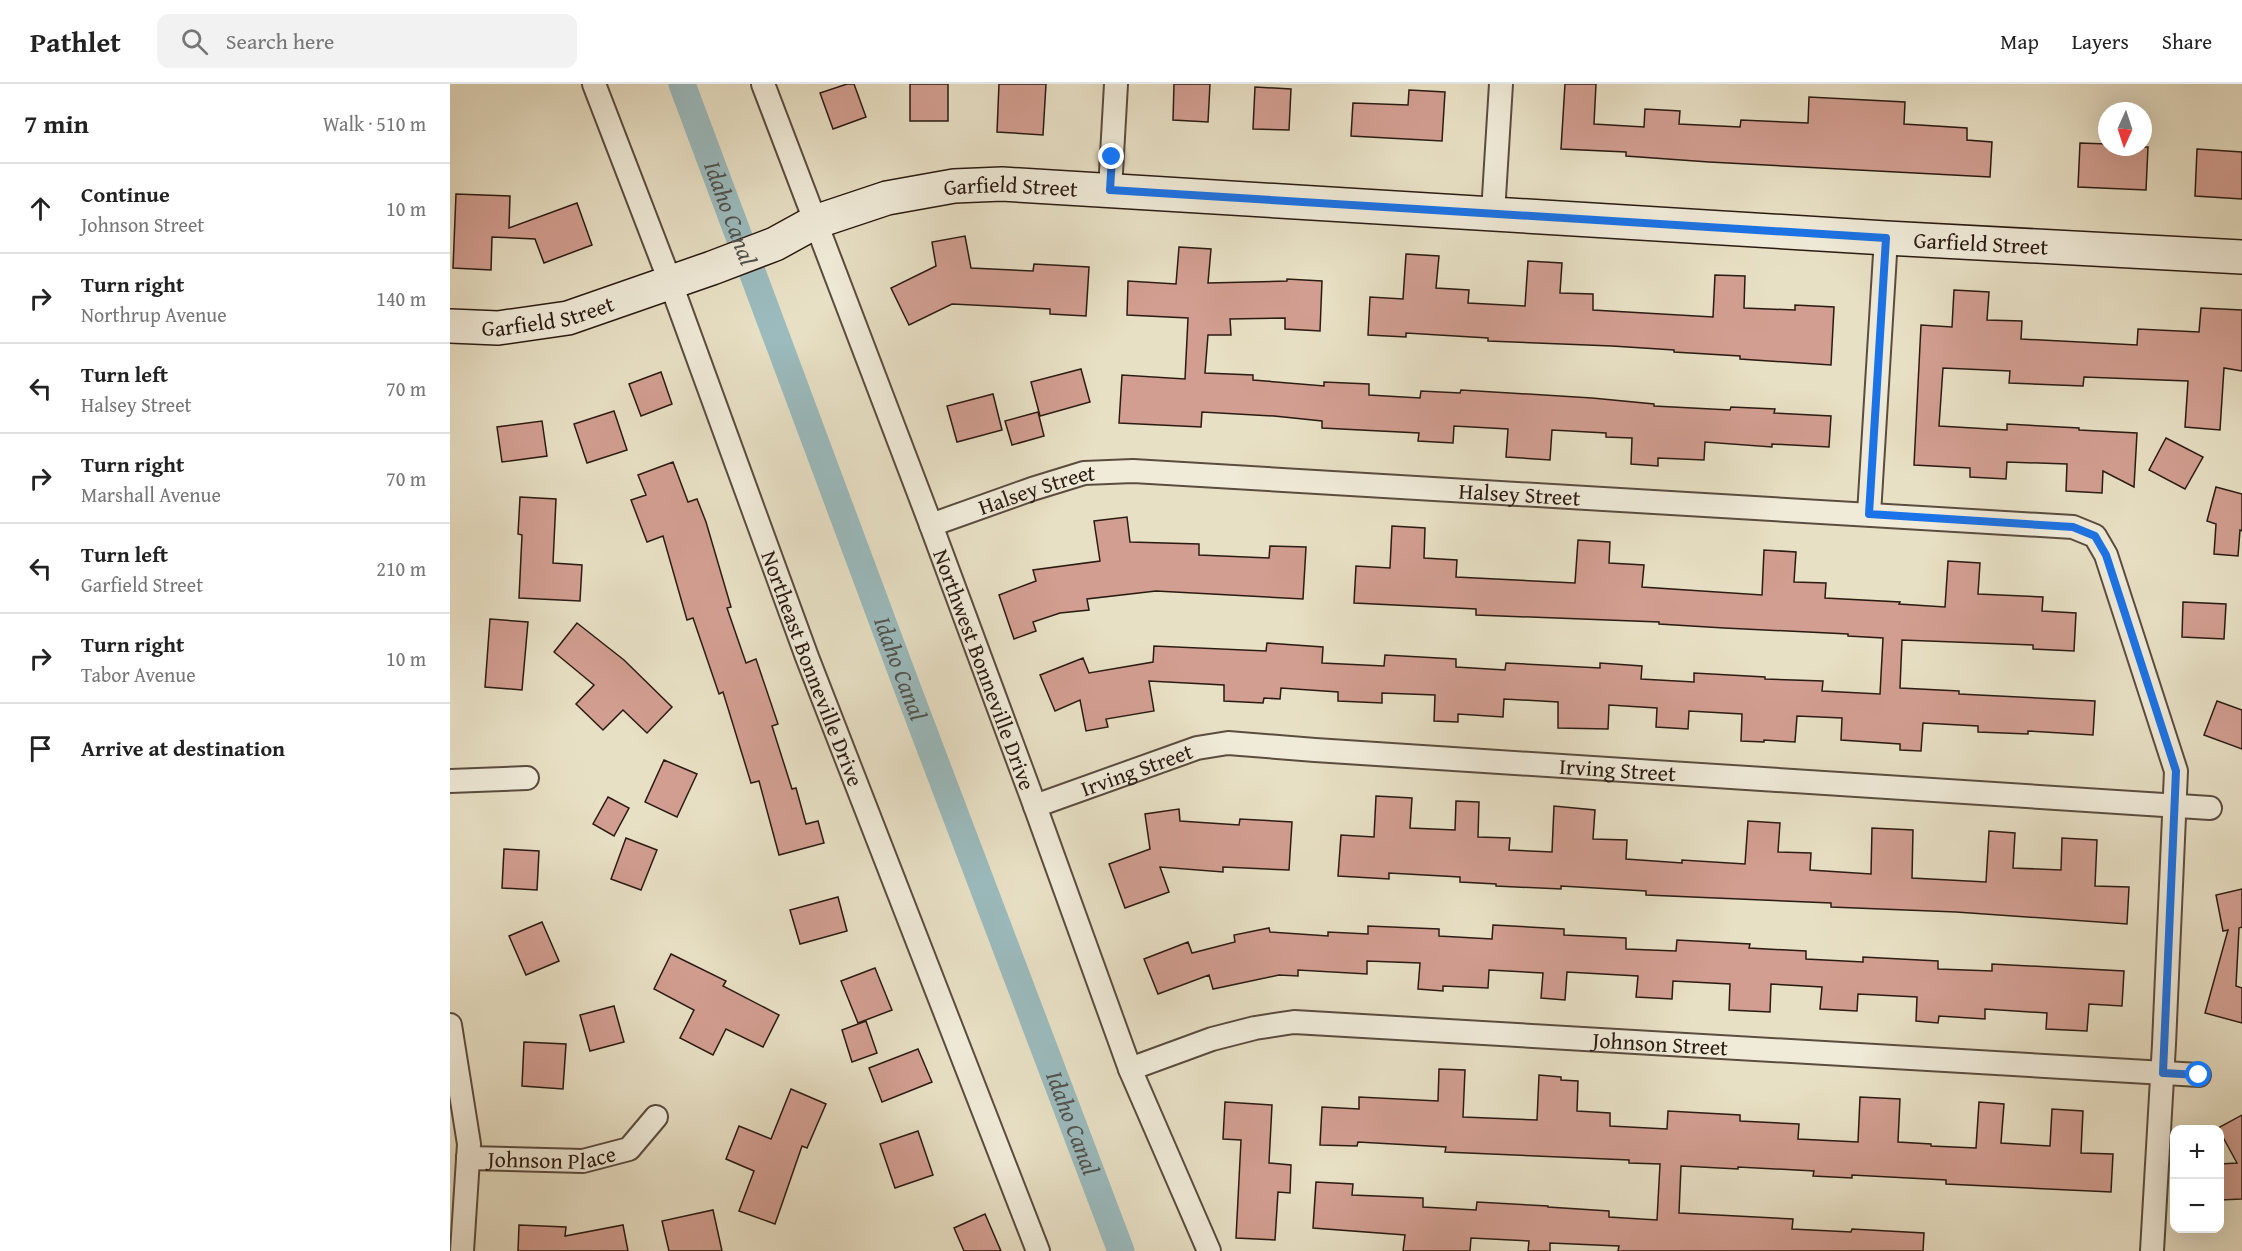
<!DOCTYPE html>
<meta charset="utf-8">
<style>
:root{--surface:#fff;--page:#f2f2f2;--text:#222;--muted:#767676;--line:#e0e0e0}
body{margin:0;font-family:"Gentium Book Plus",serif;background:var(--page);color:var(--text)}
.controls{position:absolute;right:18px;bottom:18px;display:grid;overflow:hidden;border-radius:12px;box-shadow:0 6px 24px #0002}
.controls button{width:54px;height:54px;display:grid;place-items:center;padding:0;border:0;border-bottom:2px solid var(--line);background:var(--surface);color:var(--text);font:30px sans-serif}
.compass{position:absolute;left:1648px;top:18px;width:54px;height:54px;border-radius:50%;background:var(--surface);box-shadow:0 6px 24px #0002;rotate:183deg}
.stop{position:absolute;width:18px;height:18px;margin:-14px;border:4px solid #1a73e8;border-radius:50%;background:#fff}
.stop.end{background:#1a73e8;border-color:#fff;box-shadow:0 2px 6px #0008}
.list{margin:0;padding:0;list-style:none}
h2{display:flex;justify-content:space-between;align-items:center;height:78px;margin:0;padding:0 24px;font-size:26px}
h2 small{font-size:20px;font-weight:400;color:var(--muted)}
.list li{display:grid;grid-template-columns:39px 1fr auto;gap:18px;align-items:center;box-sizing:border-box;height:90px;padding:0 24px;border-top:2px solid var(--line)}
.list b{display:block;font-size:22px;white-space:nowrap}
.list p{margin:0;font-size:20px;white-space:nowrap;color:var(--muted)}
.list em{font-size:20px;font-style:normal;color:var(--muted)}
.icon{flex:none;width:33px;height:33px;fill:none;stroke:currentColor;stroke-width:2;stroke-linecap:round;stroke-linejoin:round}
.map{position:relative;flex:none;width:1792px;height:1167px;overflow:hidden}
header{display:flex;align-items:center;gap:36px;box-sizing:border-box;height:84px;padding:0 30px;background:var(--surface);border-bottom:2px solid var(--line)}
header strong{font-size:28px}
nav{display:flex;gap:33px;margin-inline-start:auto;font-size:21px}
.search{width:420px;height:54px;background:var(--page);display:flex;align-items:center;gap:15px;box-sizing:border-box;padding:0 21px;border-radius:12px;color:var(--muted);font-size:22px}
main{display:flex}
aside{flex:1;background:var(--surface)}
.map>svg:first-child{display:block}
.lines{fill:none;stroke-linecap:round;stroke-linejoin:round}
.canal{stroke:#9bbbbe;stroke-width:27}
.building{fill:#d29e91;stroke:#2a1b12;stroke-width:1.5}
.street-casing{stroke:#5a4c3f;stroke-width:26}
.secondary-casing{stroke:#2a1b12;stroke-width:36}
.street{stroke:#f0ebd9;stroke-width:22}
.secondary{stroke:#f0ebd9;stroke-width:33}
.route{stroke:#1a73e8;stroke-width:8}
.labels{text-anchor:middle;stroke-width:6;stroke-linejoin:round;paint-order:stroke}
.street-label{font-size:22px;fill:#2a1b12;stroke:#f0ebd9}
.water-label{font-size:24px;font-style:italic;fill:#52534e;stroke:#f0ebd9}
</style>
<header>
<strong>Pathlet</strong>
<div class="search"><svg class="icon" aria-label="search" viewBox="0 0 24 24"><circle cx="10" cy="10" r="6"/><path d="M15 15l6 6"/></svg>Search here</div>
<nav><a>Map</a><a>Layers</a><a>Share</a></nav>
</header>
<main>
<aside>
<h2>7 min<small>Walk · 510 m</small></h2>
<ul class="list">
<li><svg class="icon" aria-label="ahead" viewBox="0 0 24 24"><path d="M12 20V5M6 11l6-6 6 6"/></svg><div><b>Continue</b><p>Johnson Street</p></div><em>10 m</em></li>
<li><svg class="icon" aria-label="right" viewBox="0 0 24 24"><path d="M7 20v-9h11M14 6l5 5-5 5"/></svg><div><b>Turn right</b><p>Northrup Avenue</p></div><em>140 m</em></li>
<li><svg class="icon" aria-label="left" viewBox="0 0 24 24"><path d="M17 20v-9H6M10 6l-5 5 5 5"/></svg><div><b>Turn left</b><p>Halsey Street</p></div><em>70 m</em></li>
<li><svg class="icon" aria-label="right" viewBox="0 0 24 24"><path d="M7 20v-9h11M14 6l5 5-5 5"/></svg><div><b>Turn right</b><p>Marshall Avenue</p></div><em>70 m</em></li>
<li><svg class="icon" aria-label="left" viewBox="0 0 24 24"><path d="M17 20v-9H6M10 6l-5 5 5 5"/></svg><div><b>Turn left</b><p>Garfield Street</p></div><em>210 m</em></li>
<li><svg class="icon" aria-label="right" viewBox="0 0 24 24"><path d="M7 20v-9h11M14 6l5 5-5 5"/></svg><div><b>Turn right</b><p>Tabor Avenue</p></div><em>10 m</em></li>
<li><svg class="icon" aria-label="arrive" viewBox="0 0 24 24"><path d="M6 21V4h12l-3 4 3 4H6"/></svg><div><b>Arrive at destination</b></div></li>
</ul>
</aside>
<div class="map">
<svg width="1792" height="1167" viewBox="0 0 1792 1167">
<rect width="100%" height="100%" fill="#e8e0c5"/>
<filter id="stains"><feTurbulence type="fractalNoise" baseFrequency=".00333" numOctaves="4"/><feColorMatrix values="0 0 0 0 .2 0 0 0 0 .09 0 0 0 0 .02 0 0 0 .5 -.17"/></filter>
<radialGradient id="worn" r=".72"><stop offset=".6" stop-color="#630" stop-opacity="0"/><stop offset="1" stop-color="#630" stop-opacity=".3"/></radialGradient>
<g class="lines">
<path class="canal" id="s1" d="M232 0 457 603 671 1167"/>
</g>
<g class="building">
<polygon points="397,0 404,0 416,33 383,45 370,9"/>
<rect x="460" y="0" width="38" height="37"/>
<polygon points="549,0 596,0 593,51 547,48"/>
<polygon points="724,0 760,0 758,38 723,36"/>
<polygon points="1115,0 1146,0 1144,40 1194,43 1195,25 1230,27 1229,40 1290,43 1291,36 1358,39 1359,13 1455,18 1454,40 1517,44 1517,56 1542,58 1540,93 1259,78 1176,72 1176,68 1111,65"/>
<polygon points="805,3 841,5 839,46 803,45"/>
<polygon points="959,6 995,8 992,57 901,52 903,19 958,21"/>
<polygon points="1630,59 1657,60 1657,63 1698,63 1696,106 1628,103"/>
<polygon points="1747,65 1792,68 1792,115 1745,112"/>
<polygon points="6,110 60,112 59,144 127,119 142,161 94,179 85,155 42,153 41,186 3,184"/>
<polygon points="515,152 521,184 583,187 584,180 639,183 636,232 600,230 600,225 502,220 459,241 441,204 486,182 482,158"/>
<polygon points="729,163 761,165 758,199 837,197 837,195 872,197 870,247 835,245 835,234 780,235 781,251 758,251 755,289 803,291 803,296 874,302 874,298 919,300 919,311 970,314 971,307 1010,309 1011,306 1142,314 1204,320 1204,322 1280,326 1281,323 1325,325 1324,329 1381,332 1379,363 1322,360 1322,363 1255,358 1254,376 1208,374 1208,382 1181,380 1182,354 1156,353 1156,349 1102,346 1100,376 1056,373 1058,345 1004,342 1003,359 968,357 969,349 872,344 872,337 824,332 752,328 751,343 669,339 672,291 735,295 738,234 677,231 678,197 726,200"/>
<polygon points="956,170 989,172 986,204 1019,206 1018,219 1075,222 1078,177 1112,179 1110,209 1143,210 1143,226 1263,233 1265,191 1295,192 1294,224 1345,226 1345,221 1384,223 1381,281 1290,275 1290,272 1224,268 1224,266 1162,262 1038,257 1038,254 956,249 956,253 918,251 920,213 953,215"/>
<polygon points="1504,206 1539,208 1537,236 1572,237 1571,255 1687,261 1688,245 1749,248 1751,224 1792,226 1792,287 1774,284 1770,346 1735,343 1738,297 1634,293 1633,302 1559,299 1560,287 1493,284 1489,342 1557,346 1557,340 1629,344 1629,346 1687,349 1684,403 1653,387 1652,409 1616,407 1617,380 1557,378 1556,395 1520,393 1520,384 1464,381 1471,241 1502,243"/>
<polygon points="631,285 640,318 590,332 581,298"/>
<polygon points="211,288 222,320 191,332 179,300"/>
<polygon points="543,310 552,346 507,358 497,322"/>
<polygon points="164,327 177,366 137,379 124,340"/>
<polygon points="588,328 594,352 562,361 555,337"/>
<polygon points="92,337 97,372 52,378 47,343"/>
<polygon points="1716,354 1753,373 1735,405 1699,386"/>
<polygon points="223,378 238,418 247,415 256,438 281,523 277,524 296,579 306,575 328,640 322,642 342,705 346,704 356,740 368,737 374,759 329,771 309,697 301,699 273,608 269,610 243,534 237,536 213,452 197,458 181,416 196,411 188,391"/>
<polygon points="1766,403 1792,410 1792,447 1790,446 1788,472 1764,470 1766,440 1757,437"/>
<polygon points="70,413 106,415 103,479 132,481 130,517 69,514 72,451 68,450"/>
<polygon points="677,433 680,458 749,460 749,471 819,474 820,462 856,463 853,515 706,507 637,515 639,526 610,529 583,538 586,547 564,555 549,511 586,497 583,486 650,477 644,437"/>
<polygon points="942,442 975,444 974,474 1007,476 1006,493 1125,499 1128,456 1160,458 1159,479 1194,481 1192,503 1312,511 1314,466 1346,468 1344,498 1376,499 1375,514 1450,518 1449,520 1495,523 1498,477 1530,479 1528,510 1593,513 1592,527 1626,529 1624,567 1583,565 1583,561 1452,556 1450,604 1509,607 1509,610 1645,617 1643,651 1578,647 1578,650 1528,648 1528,642 1473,639 1471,667 1450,666 1450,660 1391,656 1392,634 1347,632 1345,658 1314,656 1314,658 1291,657 1292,630 1239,627 1238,645 1206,643 1207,624 1159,621 1158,645 1108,644 1108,618 1054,615 1053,633 1008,630 1008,638 984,637 985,611 932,609 932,619 888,617 888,608 831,604 830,615 814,614 813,619 774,617 774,601 699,597 704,627 656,635 658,643 636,647 630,616 605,627 590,591 633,574 639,589 703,578 704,562 816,567 817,559 873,563 872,579 934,582 935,571 1006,575 1006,583 1055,586 1056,579 1150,584 1150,579 1192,582 1191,595 1244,598 1244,589 1315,593 1315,595 1373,597 1372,607 1430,610 1433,554 1398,552 1398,550 1274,544 1209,540 1209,538 1026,531 1026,525 904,519 906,482 940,484"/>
<polygon points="1733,518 1776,520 1774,555 1732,553"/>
<polygon points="40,535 78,538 72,606 35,603"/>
<polygon points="127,539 174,576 222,623 197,649 173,626 153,646 126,620 144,601 104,568"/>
<polygon points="1767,617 1792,626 1792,665 1754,651"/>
<polygon points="214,676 247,690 227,733 195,718"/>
<polygon points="926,712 962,714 960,744 1005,746 1006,717 1029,718 1028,753 1060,754 1059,766 1102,768 1104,722 1145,726 1143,755 1177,756 1176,775 1232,779 1232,776 1295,780 1298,737 1330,739 1328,768 1361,769 1360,786 1421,790 1422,744 1463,746 1462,794 1536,798 1539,747 1565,749 1563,784 1611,786 1612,754 1647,756 1645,802 1679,803 1677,840 1506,828 1381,823 1381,819 1196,811 1196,807 1111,802 1111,805 1046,802 1046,800 1010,798 1010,793 939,789 939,795 888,792 891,751 924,753"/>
<polygon points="158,713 179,724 164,752 143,740"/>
<polygon points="729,725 730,737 789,741 790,735 842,738 839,786 773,783 773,788 710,783 719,808 675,824 659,780 700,765 695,730"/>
<polygon points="176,754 207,766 191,806 161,795"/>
<polygon points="54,765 89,767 87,806 52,804"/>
<polygon points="1792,805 1792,843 1789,844 1786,902 1792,904 1792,939 1755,929 1778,846 1773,847 1766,811"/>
<polygon points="388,813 397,847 350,860 340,826"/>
<polygon points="92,838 109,877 76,891 59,852"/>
<polygon points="1043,841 1114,845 1114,851 1176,854 1176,865 1226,867 1227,856 1300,860 1299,864 1356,867 1356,875 1413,878 1413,873 1488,877 1488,885 1542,887 1542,880 1674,887 1672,922 1639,920 1637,947 1596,945 1597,929 1535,925 1535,935 1489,932 1488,939 1466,937 1467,913 1408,910 1407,927 1370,925 1372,903 1321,900 1320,928 1279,926 1280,900 1223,897 1222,915 1186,913 1188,892 1117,888 1115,916 1091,914 1093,889 1039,886 1038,904 993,902 993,907 968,905 970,879 917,877 917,890 848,886 848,892 829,891 763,905 759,891 708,910 694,875 738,858 742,869 785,858 784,851 819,844 820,848 878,852 878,848 918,850 918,842 989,845 989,852 1042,855"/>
<polygon points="221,870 276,897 273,902 329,931 313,963 276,945 263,971 230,954 244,926 204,905"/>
<polygon points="425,884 442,926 408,939 391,897"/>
<polygon points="164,922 174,958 140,967 130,931"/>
<polygon points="416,937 427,969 402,978 392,946"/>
<polygon points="74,958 116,960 113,1005 72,1002"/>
<polygon points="468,965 482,998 432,1018 419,984"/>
<polygon points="989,985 1015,986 1013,1033 1087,1036 1089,991 1111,993 1111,996 1128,997 1127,1027 1160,1029 1160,1042 1217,1045 1218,1027 1290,1031 1290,1037 1349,1040 1348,1055 1408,1058 1410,1013 1450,1015 1448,1058 1481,1060 1481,1062 1526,1064 1529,1018 1554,1020 1551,1059 1600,1062 1602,1025 1633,1027 1631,1069 1663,1070 1661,1108 1496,1100 1496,1096 1402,1091 1402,1094 1363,1092 1364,1087 1288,1083 1288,1085 1231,1082 1229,1129 1343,1135 1342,1145 1401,1148 1402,1145 1474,1149 1473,1167 1168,1167 1169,1162 1100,1159 1100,1167 1078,1167 1079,1157 1021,1154 1020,1167 953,1167 955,1151 863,1144 866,1098 903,1100 902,1111 973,1114 973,1123 1026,1126 1027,1118 1098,1122 1098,1123 1159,1127 1159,1133 1207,1136 1210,1080 1179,1079 1179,1076 995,1068 996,1063 908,1058 907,1062 870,1061 872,1023 909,1025 909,1013 988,1017"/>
<polygon points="341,1005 376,1020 357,1064 352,1062 325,1140 289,1127 304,1087 276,1075 289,1042 321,1055"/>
<polygon points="775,1018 822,1021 819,1079 841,1081 840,1109 828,1108 825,1156 786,1154 791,1056 773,1055"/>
<polygon points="1792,1031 1792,1115 1770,1116 1770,1080 1787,1079 1768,1044"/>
<polygon points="468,1047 483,1091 445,1104 430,1060"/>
<polygon points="263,1126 272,1167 219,1167 212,1137"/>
<polygon points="535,1130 551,1167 514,1167 504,1144"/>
<polygon points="69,1141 116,1143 115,1152 173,1141 178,1167 68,1167"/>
</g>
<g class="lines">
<g class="street-casing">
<g id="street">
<path id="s2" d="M144 0 221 200 357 573 588 1167"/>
<path id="s3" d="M313 0 481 441 585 722 680 985 759 1167"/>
<polyline points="660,106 666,0"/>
<polyline points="1043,129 1051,0"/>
<polyline points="1419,430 1436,154"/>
<path id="s4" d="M481 441 582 405 634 389 683 387 1623 443 1645 452 1656 471 1726 687 1714 960 1702 1167"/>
<polyline points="0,697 77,694"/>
<path id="s5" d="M585 722 747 664 778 659 865 666 1760 724"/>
<polyline points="0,941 19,1060 12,1167"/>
<path id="s6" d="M680 985 762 955 805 944 844 938 1749 991"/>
<path id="s7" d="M18 1074 133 1077 179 1065 206 1033"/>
</g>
</g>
<g class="secondary-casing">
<g id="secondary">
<path id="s8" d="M0 242 48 244 118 234 262 184 325 160 365 138 437 114 504 102 552 100 1436 154 1792 173"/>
</g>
</g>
<use href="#street" class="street"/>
<use href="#secondary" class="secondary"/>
</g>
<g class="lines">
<polyline class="route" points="662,73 660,106 1436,154 1419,430 1623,443 1645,452 1656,471 1726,687 1713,989 1749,991"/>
</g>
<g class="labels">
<g class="street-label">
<text dy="8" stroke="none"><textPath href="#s8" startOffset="585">Garfield Street</textPath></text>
<text dy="8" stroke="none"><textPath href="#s8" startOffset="1557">Garfield Street</textPath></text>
<text dy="8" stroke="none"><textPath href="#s8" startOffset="99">Garfield Street</textPath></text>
<text dy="8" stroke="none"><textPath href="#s4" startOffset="112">Halsey Street</textPath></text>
<text dy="8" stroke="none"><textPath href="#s4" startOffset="598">Halsey Street</textPath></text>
<text dy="8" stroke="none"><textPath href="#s3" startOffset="626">Northwest Bonneville Drive</textPath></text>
<text dy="8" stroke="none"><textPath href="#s2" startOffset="624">Northeast Bonneville Drive</textPath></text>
<text dy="8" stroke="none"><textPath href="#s5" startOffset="108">Irving Street</textPath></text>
<text dy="8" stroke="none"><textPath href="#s5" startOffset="594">Irving Street</textPath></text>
<text dy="8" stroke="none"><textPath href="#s6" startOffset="538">Johnson Street</textPath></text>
<text dy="8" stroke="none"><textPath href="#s7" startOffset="84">Johnson Place</textPath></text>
</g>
<g class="water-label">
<text dy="8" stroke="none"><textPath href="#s1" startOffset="138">Idaho Canal</textPath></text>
<text dy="8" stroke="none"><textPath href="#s1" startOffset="624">Idaho Canal</textPath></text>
<text dy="8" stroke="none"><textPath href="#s1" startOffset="1110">Idaho Canal</textPath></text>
</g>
</g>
<rect width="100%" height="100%" filter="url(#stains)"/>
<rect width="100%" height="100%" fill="url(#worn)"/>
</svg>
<div class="controls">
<button>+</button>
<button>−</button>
</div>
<svg class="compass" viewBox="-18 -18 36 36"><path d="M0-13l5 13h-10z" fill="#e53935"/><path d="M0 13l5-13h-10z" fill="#767676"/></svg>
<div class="stop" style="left:1749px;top:991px"></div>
<div class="stop end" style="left:662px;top:73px"></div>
</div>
</main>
